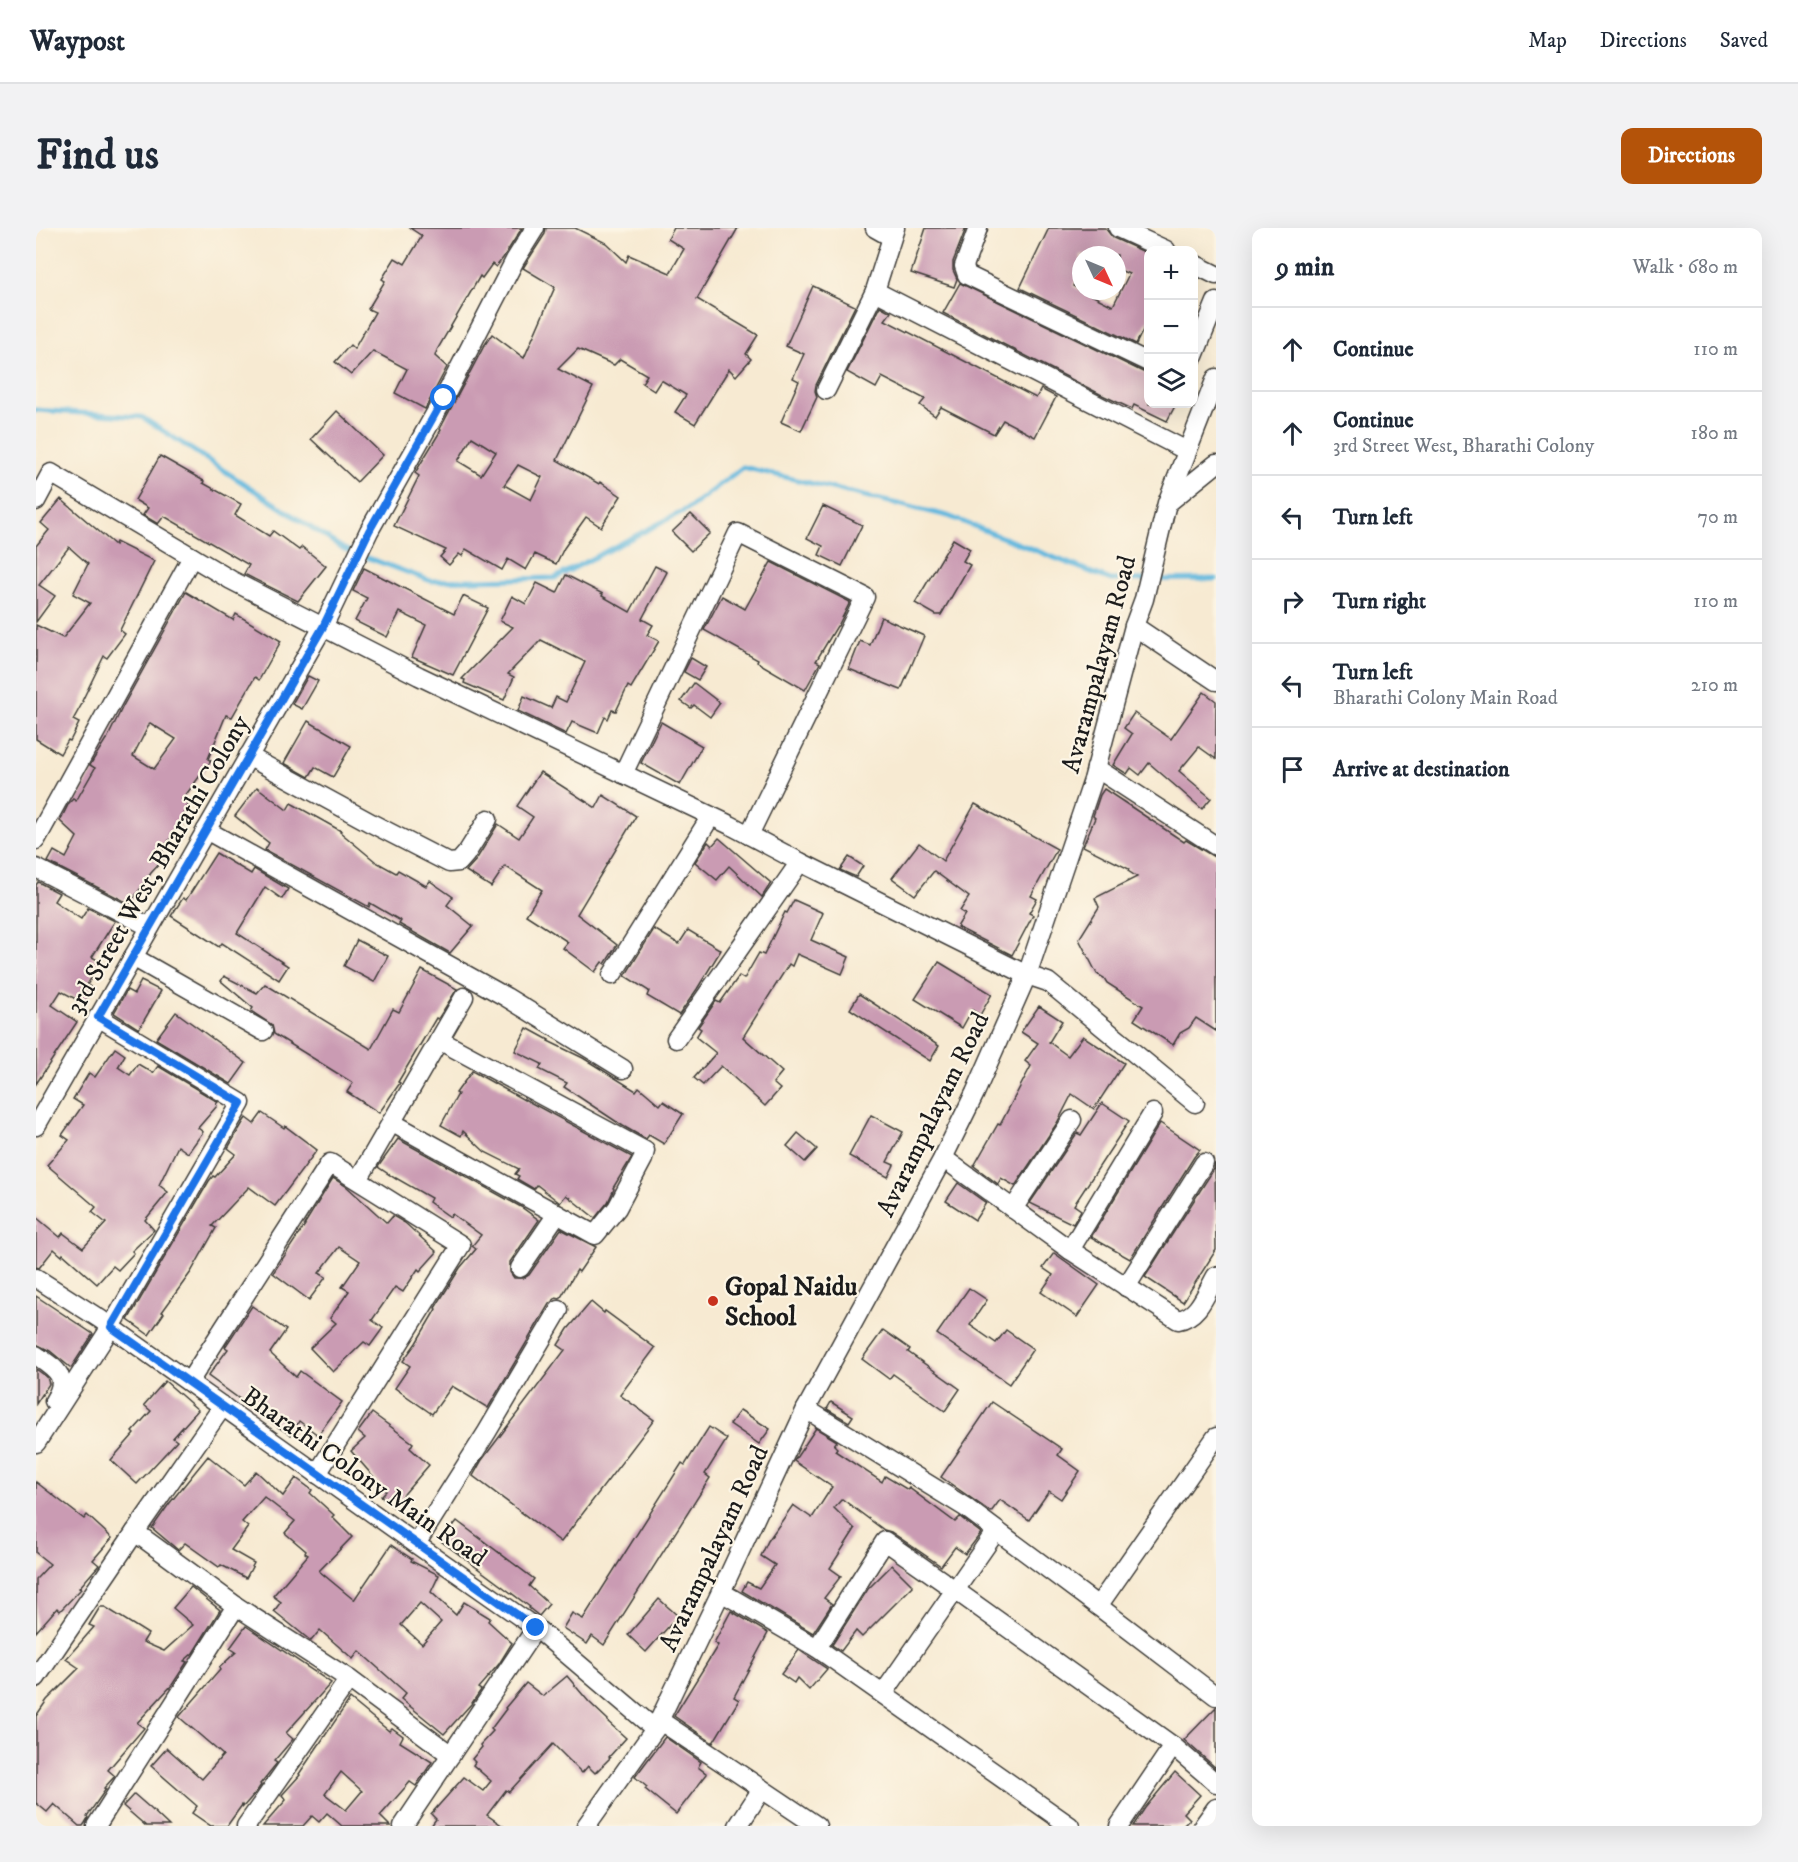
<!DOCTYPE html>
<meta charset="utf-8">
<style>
:root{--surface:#fff;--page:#f2f2f3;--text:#1f2937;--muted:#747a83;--line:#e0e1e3;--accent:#b45309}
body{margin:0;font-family:"IM FELL DW Pica",serif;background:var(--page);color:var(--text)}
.controls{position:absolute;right:18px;top:18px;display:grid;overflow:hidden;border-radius:12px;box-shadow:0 6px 24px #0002}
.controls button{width:54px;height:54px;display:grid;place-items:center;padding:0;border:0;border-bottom:2px solid var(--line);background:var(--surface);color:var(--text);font:30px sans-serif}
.compass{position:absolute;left:1036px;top:18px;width:54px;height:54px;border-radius:50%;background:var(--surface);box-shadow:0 6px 24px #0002;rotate:134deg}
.stop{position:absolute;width:18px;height:18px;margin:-14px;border:4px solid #1a73e8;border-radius:50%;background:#fff}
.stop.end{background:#1a73e8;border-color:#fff;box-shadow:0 2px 6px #0008}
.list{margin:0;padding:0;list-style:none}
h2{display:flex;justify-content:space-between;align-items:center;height:78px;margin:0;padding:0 24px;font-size:26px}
h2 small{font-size:20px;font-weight:400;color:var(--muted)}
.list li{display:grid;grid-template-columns:39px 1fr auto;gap:18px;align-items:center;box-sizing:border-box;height:84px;padding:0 24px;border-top:2px solid var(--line)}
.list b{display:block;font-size:22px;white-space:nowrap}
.list p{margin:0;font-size:20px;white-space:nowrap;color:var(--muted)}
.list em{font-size:20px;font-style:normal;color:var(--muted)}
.icon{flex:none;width:33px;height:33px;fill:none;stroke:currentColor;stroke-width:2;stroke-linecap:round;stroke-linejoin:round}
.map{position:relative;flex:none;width:1180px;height:1598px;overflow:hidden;border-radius:12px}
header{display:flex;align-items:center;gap:36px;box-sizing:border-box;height:84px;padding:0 30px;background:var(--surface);border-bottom:2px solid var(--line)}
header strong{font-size:28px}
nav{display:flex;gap:33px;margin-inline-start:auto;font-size:21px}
.intro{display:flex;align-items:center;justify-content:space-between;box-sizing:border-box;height:144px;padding:0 36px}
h1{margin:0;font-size:42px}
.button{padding:15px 27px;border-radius:12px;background:var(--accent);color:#fff;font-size:21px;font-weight:700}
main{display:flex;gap:36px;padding:0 36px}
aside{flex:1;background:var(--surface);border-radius:12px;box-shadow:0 6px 24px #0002}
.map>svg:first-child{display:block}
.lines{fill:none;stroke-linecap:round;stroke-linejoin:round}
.stream{stroke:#62b8de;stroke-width:5}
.building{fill:#ca9bb3;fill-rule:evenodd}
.minor-casing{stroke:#3d3b37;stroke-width:21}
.minor{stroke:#fff;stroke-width:18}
.route{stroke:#1a73e8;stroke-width:8}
.poi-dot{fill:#c8321e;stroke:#fcf5e5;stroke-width:2}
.labels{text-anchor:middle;stroke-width:4.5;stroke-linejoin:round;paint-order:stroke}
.street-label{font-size:26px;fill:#1c1c1c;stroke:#fcf5e5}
.poi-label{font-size:26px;font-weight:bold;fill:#1c1c1c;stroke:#fcf5e5;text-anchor:start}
</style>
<header>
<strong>Waypost</strong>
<nav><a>Map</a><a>Directions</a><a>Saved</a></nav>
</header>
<div class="intro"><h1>Find us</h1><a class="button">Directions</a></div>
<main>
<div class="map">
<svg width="1180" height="1598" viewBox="0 0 1180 1598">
<rect width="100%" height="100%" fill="#fcf5e5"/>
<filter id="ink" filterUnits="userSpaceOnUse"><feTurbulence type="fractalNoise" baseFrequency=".0167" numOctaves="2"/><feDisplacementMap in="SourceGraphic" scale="12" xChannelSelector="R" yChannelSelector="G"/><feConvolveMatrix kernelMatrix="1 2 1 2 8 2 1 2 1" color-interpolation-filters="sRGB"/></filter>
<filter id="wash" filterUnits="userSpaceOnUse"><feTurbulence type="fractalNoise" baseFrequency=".008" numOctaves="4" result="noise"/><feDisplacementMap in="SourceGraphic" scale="24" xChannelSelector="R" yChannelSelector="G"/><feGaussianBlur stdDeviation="1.35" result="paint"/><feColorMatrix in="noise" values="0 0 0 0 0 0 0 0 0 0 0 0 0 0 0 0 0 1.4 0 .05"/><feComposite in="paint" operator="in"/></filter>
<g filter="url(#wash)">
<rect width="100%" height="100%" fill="#f7ead2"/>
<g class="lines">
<polyline class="stream" points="0,182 106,189 308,321 395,353 519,350 653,280 707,239 912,288 1075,352 1180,351"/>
</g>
<g id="blocks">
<g class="building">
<polygon points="374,0 486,0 467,30 460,39 456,36 446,50 444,48 401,122 399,128 411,139 389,181 359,165 371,141 337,123 315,147 299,134 314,117 318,121 339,84 332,81 349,53 346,51 359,30 369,36 386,8"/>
<path d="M510 0H539L570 15 590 34 593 27 634 45 648 21 632 11 638 0H702L661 71 722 107 710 126 715 131 700 148 693 141 659 196 639 184 650 167 625 152 618 163 606 155 611 147 584 131 578 137 542 121 522 141 557 159 521 232 563 256 564 254 585 268 565 299 550 289 528 320 520 336 499 326 490 342 472 331 466 342 430 321 426 328 423 326 413 337 404 329 410 322 358 298 383 248 379 245 405 202 404 201 448 118 456 106 488 130 519 59 487 40 509 6ZM436 209 460 224 445 247 422 233ZM482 237 506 249 495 272 468 257Z"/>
<polygon points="890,0 930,0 917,34 917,42 921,51 918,59 875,45"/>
<path d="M1013 0H1069L1077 10 1113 26V90L1100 116 984 60ZM1045 27H1081V41L1093 46 1077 78 1037 58 1045 42Z"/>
<polygon points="924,55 1107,144 1113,145 1113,176 1140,176 1131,193 1098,177 1096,181 1064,166 907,85"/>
<polygon points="777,58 819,78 780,157 779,163 781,169 765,203 745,194 763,153 757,150 768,126 750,118"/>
<polygon points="844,78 855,84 849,92 1000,170 1005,161 1020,169 999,209 967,192 958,206 905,179 899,188 884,177 889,171 846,149 840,160 811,144"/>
<polygon points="301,183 347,227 321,254 275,211"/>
<polygon points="124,228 168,253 167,255 205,276 199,287 233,308 237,303 263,322 266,319 290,338 262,373 208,346 213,337 128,288 122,296 107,287 112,280 99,272"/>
<polygon points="25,271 79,317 80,314 118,333 84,402 89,406 71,430 68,428 46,473 47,474 37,492 43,495 34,513 32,512 24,526 0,511 0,397 27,410 54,375 37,366 52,336 33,319 3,357 19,368 0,394 0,318 13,302 5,295"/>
<polygon points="787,278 826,297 806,338 783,327 787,318 771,310"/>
<polygon points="655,286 674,305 655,323 636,304"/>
<polygon points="917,311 934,321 927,333 934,337 905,387 900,387 879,375"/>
<polygon points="735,334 814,374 802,398 801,398 780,433 784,435 769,462 721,434 722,432 668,402 686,368 709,381"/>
<polygon points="619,338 631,344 606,391 617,397 611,407 623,413 595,460 592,458 580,483 576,482 572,491 569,489 562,505 536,494 530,506 482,483 488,468 515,480 520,469 530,474 549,434 505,412 472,446 478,449 468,472 428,455 429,452 426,451 477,399 464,393 476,368 490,376 501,355 521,365 530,347 567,366 566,368 594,384"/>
<polygon points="328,340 418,386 427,368 452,380 417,447 376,429 390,397 364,384 351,409 319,393 331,370 317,363"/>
<path d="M150 364 197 392 200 386 245 413 223 452 219 449 196 489 190 487 172 531 175 533 146 572 153 575 145 594 123 628 127 632 115 645 94 676 12 634 18 623 30 630 41 609 24 593 33 575 37 571 40 573 59 540 54 537 70 511H71L87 478ZM114 495 140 511 118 541 97 528Z"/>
<polygon points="845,389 888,408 865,462 813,441 824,413 834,417"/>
<polygon points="655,430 670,439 662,452 648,444"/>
<polygon points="272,448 282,453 266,481 256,476"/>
<polygon points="658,455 684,475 674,489 658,477 655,480 645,473"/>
<polygon points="1168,464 1180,473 1180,531 1163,519 1143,543 1175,570 1166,581 1113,535 1104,547 1095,540 1091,546 1077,537 1096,506 1088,500 1098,485 1135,511"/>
<polygon points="272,493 315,518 297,549 279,539 273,549 248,535"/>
<polygon points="625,494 666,518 644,557 605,535"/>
<polygon points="504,544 560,580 567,567 600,588 541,686 581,717 569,736 566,734 559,744 527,720 532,714 490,687 506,662 469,638 455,659 430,643 440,632 462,596 483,610 497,589 481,578"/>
<polygon points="221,559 251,582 255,575 305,603 304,604 340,634 360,645 362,642 390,658 394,653 417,669 411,677 437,698 414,725 363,696 365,693 334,675 333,679 229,622 233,615 199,588"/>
<polygon points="1068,561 1148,614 1150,612 1180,630 1180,803 1160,790 1153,800 1144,805 1137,817 1098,792 1107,778 1071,755 1068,750 1061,746 1043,711 1063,679 1059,670 1101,649 1092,643 1093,641 1047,618 1059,590 1057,588 1064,567"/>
<polygon points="939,576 1021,621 995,668 1001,671 993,685 997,687 976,727 921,699 929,686 924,683 933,669 898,643 879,667 856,650 883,615 907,633"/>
<polygon points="683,610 735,655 726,669 693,638 681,652 659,634 672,614 676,618"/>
<polygon points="180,625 215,646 218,641 252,661 246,671 229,659 201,705 252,738 243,752 186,715 183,719 135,688 147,670 150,672"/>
<polygon points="813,629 827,638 820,649 804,642"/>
<polygon points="2,654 23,665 18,673 45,691 52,680 79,693 56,729 65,734 51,757 56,760 49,776 25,763 16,777 41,794 0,856 0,657"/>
<polygon points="758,672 787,685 775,712 813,729 806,746 761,726 756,738 753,736 707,809 746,844 737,855 744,861 729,878 685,838 667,857 658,850 680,825 660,809 665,801 662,799 680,773 684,775 703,748 708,751 723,725 728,727 749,684 751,685"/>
<polygon points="618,701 643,716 652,702 685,722 661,761 643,787 611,768 613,763 589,748"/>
<polygon points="321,712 352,728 338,754 308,738"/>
<polygon points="903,734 956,766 944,787 936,782 926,800 879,771"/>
<polygon points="386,742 421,761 402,791 400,790 362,854 364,855 343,885 311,864 317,855 238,806 236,797 215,783 217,780 185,753 188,748 221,765 229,756 335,821 357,781 363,784"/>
<polygon points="105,753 125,763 103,801 78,785 91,762 98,766"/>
<polygon points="823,766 903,818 894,833 814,781"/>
<polygon points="1003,778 1026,793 1013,814 1032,828 1047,808 1088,835 1058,881 1036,866 1021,895 979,958 965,950 962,956 938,938 962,896 964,897 995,838 989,833 1002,815 985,804"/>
<polygon points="140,784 210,835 195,856 120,811"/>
<polygon points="491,800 513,812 512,813 547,830 600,863 603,859 624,877 627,873 647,886 628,916 613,907 610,911 587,898 528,859 531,855 503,841 506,836 479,823"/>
<polygon points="79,820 89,827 82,839 94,847 102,836 117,845 122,838 182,874 180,876 181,878 162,900 167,904 152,925 142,918 123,957 132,964 109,992 118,1002 96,1023 98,1025 82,1042 77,1038 61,1056 27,1026 26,1028 18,1021 3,1040 0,1039 0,989 24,1009 27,1005 47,1020 70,995 56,984 60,979 11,937 33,912 26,907 47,877 37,871 53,845 59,849"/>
<polygon points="436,843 488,872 488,871 596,929 577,960 578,961 572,974 559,990 530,967 524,975 501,957 498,961 481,951 483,948 479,946 483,941 449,924 427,903 425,908 405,897 422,866 420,865"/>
<polygon points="1066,875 1093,893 1038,977 1045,982 1037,996 994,975 1041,905 1045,907"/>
<polygon points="226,885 248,900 249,898 281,922 239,978 213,959 176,998 180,1000 155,1044 126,1084 128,1085 113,1107 92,1092 173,953 177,948 179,949 200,926 192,920 208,893 210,890 218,896"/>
<polygon points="835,887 867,904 851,934 858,937 852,949 813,928"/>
<polygon points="1124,895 1164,922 1158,929 1094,1031 1055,1009"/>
<polygon points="762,905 781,921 769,934 751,918"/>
<polygon points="362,911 485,979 503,992 474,1034 474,1044 478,1050 488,1050 493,1047 525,1001 560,1019 543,1044 541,1042 524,1071 520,1070 513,1076 452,1180 416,1158 396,1186 359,1160 374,1138 367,1133 380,1115 400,1081 399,1080 424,1040 440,1021 436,1018 445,1007 416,986 414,989 393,974 395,970 360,950 360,951 342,939"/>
<polygon points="1179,935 1180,1022 1147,1074 1109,1049 1178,941"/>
<polygon points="297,950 310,958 351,995 357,988 369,995 401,1024 384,1043 382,1041 367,1064 359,1059 336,1092 347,1100 334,1118 328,1114 297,1144 274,1120 300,1095 294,1090 313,1063 306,1059 324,1033 303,1019 283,1045 290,1049 273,1072 237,1045 269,997 268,997"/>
<polygon points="922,955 950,975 939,992 910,973"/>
<polygon points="1018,1025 1063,1057 1041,1089 1005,1064 1017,1047 1007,1040"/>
<polygon points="933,1060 951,1072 934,1097 960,1115 970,1102 997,1121 973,1156 901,1106"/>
<polygon points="0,1068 57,1106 35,1140 14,1123 0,1116"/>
<polygon points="555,1074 568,1085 569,1083 619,1120 584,1167 618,1192 525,1314 437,1248 446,1232 529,1122 522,1117 532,1101"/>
<polygon points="216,1078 250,1102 234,1125 260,1149 264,1143 306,1174 282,1207 263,1193 255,1207 242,1199 172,1148 192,1121 189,1119"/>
<polygon points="847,1102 874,1121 872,1124 924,1161 909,1183 857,1146 853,1151 826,1131"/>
<polygon points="0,1141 11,1149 13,1156 0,1176"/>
<polygon points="129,1153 162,1182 137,1210 141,1213 101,1256 75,1232 98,1206 96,1204 115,1183 108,1177"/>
<polygon points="795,1174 817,1188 813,1194 791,1181"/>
<polygon points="956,1174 1026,1221 1022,1227 1044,1243 1025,1271 1013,1263 993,1292 964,1272 955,1284 905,1249"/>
<polygon points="704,1182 734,1201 723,1216 694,1196"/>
<polygon points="336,1185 377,1215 374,1220 393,1237 357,1279 345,1268 350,1263 315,1223 329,1210 322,1204"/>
<polygon points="673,1199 691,1211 669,1246 674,1250 568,1417 556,1408 551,1416 527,1400 536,1385 547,1391 646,1235 649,1237"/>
<polygon points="778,1199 801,1213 798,1217 801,1220 799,1223 846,1254 849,1248 872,1262 873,1260 919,1294 924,1289 945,1305 929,1326 919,1319 905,1338 855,1304 848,1302 806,1271 798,1280 819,1301 794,1340 805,1348 788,1370 796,1376 777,1405 706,1363 711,1354 723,1360 739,1337 725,1328 732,1313 757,1277 776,1290 796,1259 758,1233 780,1200"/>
<path d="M172 1228 208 1257 220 1243 247 1268 260 1250 276 1262 274 1265 298 1287 296 1289 316 1309 283 1343 318 1372 355 1317 376 1331 375 1333 403 1347 395 1364 420 1387 428 1374 454 1390 452 1393 476 1415 463 1436 442 1460 445 1462 436 1475 408 1506 365 1471 370 1465 323 1423 317 1431 284 1402 275 1413 238 1383 245 1374 237 1368 272 1327 269 1325 270 1323 249 1305 259 1293 228 1269 206 1294 212 1299 195 1322 218 1335 210 1350 185 1337 183 1339 149 1315 142 1322 116 1300 133 1276ZM384 1375 405 1394 386 1416 365 1397Z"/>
<polygon points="0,1254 48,1291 51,1287 76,1310 57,1332 63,1337 43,1360 45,1361 24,1383 21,1380 0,1404 0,1351 14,1336 0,1325"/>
<polygon points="421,1293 498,1351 493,1358 513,1376 503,1388 493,1380 494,1379 405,1313"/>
<polygon points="856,1337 877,1358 826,1409 820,1403 805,1423 796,1417 832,1361"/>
<polygon points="155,1359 184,1382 157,1425 148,1433 151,1434 136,1457 101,1495 108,1500 72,1542 79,1548 68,1560 70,1561 51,1588 52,1590 49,1595 47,1598 43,1598 18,1576 11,1584 0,1575 0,1488 11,1472 43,1440 30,1431 58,1399 53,1397 64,1379 69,1379 112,1406 107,1414 128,1423 157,1397 137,1380"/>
<polygon points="623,1371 642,1388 610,1424 592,1407"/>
<polygon points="695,1383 732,1405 698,1469 703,1472 677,1515 638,1488 682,1417 678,1415"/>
<polygon points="210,1398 295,1455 250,1505 257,1511 238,1533 241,1535 224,1556 225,1557 221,1563 207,1579 206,1577 191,1598 175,1598 156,1585 161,1578 115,1538 131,1520 166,1551 187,1527 143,1489 184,1442 183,1440 200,1424 194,1420"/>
<polygon points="763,1422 791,1441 773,1462 761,1450 758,1455 745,1446"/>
<polygon points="531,1448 553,1474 572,1492 571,1493 590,1510 573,1529 574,1530 559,1545 552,1538 546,1545 517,1516 473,1564 470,1562 451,1587 467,1598 395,1598 400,1591 395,1586 428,1549 447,1563 455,1553 437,1537 439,1534 436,1531 446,1519 444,1517 457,1503 455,1501 470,1481 469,1480 490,1455 507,1468"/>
<path d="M314 1471 353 1503 356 1500 367 1508 364 1514 396 1534 380 1558 374 1554 344 1588 354 1598H306L291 1585 283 1594 276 1588 267 1598H227L250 1572 246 1567 264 1547 263 1546ZM305 1544 326 1563 310 1582 289 1566Z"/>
<polygon points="1180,1479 1180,1540 1148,1512"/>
<polygon points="629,1509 665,1534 662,1539 671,1546 640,1586 609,1561 611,1559 599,1549"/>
<polygon points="1139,1544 1164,1567 1148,1585 1154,1591 1147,1598 1097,1598 1109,1580"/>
<polygon points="98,1566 114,1580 133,1598 110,1598 87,1578"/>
</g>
</g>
</g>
<g filter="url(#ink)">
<use href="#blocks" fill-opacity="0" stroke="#3d3b37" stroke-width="1.5"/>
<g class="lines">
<g class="minor-casing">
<g id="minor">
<polyline points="839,0 855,9"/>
<polyline points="859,0 839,63 1151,223"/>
<polyline points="942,0 928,38 931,47 1112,134"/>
<polyline points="1082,0 1130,22"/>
<polyline points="1158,36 1180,47"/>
<polyline points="1158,128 1180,74"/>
<polyline points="790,162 839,63"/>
<polyline points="0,273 15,245 195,352 383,448 694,597 764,634 991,747 1012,754 1159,875"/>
<polyline points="1133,274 1180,236"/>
<polyline points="1098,398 1180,453"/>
<polyline points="212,528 335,595 413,635 423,634 430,626 452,591"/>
<polyline points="1060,540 1180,618"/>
<polyline points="587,546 702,305 829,369 713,607"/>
<polyline points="170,602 470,769 587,841"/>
<polyline points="0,612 156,329"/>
<polyline points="0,640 114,699"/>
<polyline points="97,729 227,803"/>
<polyline points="576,747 675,588"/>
<polyline points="640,811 764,634"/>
<polyline points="355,894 559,1007 581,980 607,931 609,923 403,812"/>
<polyline points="0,898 287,399 333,303 408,170 479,32 499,0"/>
<path d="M907 930 1034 1022 1142 1092C1163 1089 1170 1065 1180 1048"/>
<polyline points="322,952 428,769"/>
<polyline points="977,981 1036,892"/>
<polyline points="1034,1022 1117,885"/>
<polyline points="484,1040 521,986"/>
<polyline points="0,1050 64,1091 380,1316 500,1400 619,1501"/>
<polyline points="1090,1059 1168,935"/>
<path d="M0 1127C20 1141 34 1148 18 1173"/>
<polyline points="153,1154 294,935 425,1017 281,1246"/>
<polyline points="770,1181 929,1279 1062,1378 1180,1468"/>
<polyline points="0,1215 75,1099 205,875 62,789"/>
<polyline points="99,1304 200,1378 313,1451 415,1527"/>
<polyline points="380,1316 451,1204 523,1082"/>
<polyline points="685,1364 781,1420 1034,1598"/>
<polyline points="1062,1378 1180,1209"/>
<polyline points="781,1420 849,1313 919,1362 1137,1518 1180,1555"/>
<polyline points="0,1450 99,1304 187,1178"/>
<polyline points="847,1466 960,1303"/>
<polyline points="623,1492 781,1598"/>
<polyline points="60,1598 200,1378"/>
<polyline points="210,1598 313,1451"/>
<polyline points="367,1598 500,1400"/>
<polyline points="550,1598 619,1501 685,1364 770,1181 907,930 939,865 991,747 1057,552 1098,398 1108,371 1131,275 1180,150"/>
<polyline points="702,1598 726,1561"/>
<polyline points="1083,1598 1137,1518"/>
<polyline points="1167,1598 1180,1580"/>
</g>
</g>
<use href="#minor" class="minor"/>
</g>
</g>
<g class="lines" filter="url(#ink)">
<polyline class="route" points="408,170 333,303 287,399 62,789 205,875 75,1099 500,1400"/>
</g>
<circle class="poi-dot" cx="677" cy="1073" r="6"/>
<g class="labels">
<g class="street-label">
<text transform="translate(1062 436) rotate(-75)" y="9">Avarampalayam Road</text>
<text transform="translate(121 636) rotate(-60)" y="9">3rd Street West, Bharathi Colony</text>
<text transform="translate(896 886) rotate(-64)" y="9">Avarampalayam Road</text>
<text transform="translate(329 1248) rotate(35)" y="9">Bharathi Colony Main Road</text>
<text transform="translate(677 1320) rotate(-65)" y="9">Avarampalayam Road</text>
</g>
<g class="poi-label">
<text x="689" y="1067">Gopal Naidu<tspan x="689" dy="30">School</tspan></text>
</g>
</g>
</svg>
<div class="controls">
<button>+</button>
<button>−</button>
<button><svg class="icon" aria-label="layers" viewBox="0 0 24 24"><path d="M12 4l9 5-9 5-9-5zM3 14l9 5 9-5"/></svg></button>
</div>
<svg class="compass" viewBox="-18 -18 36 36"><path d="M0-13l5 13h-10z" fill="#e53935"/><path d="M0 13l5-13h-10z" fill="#747a83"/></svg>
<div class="stop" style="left:408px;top:170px"></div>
<div class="stop end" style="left:500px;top:1400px"></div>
</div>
<aside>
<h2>9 min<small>Walk · 680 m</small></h2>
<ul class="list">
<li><svg class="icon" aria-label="ahead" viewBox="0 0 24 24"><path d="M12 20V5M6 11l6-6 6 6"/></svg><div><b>Continue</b></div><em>110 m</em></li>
<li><svg class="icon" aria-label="ahead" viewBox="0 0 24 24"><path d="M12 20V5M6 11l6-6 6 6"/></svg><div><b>Continue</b><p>3rd Street West, Bharathi Colony</p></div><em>180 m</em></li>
<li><svg class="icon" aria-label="left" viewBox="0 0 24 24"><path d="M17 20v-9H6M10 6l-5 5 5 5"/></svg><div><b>Turn left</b></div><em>70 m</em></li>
<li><svg class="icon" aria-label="right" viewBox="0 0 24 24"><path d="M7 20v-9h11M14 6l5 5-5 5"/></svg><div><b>Turn right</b></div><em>110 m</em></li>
<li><svg class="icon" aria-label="left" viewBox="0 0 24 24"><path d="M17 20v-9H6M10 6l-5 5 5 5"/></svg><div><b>Turn left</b><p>Bharathi Colony Main Road</p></div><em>210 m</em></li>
<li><svg class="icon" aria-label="arrive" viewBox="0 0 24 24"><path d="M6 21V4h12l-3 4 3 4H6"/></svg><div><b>Arrive at destination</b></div></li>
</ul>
</aside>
</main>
